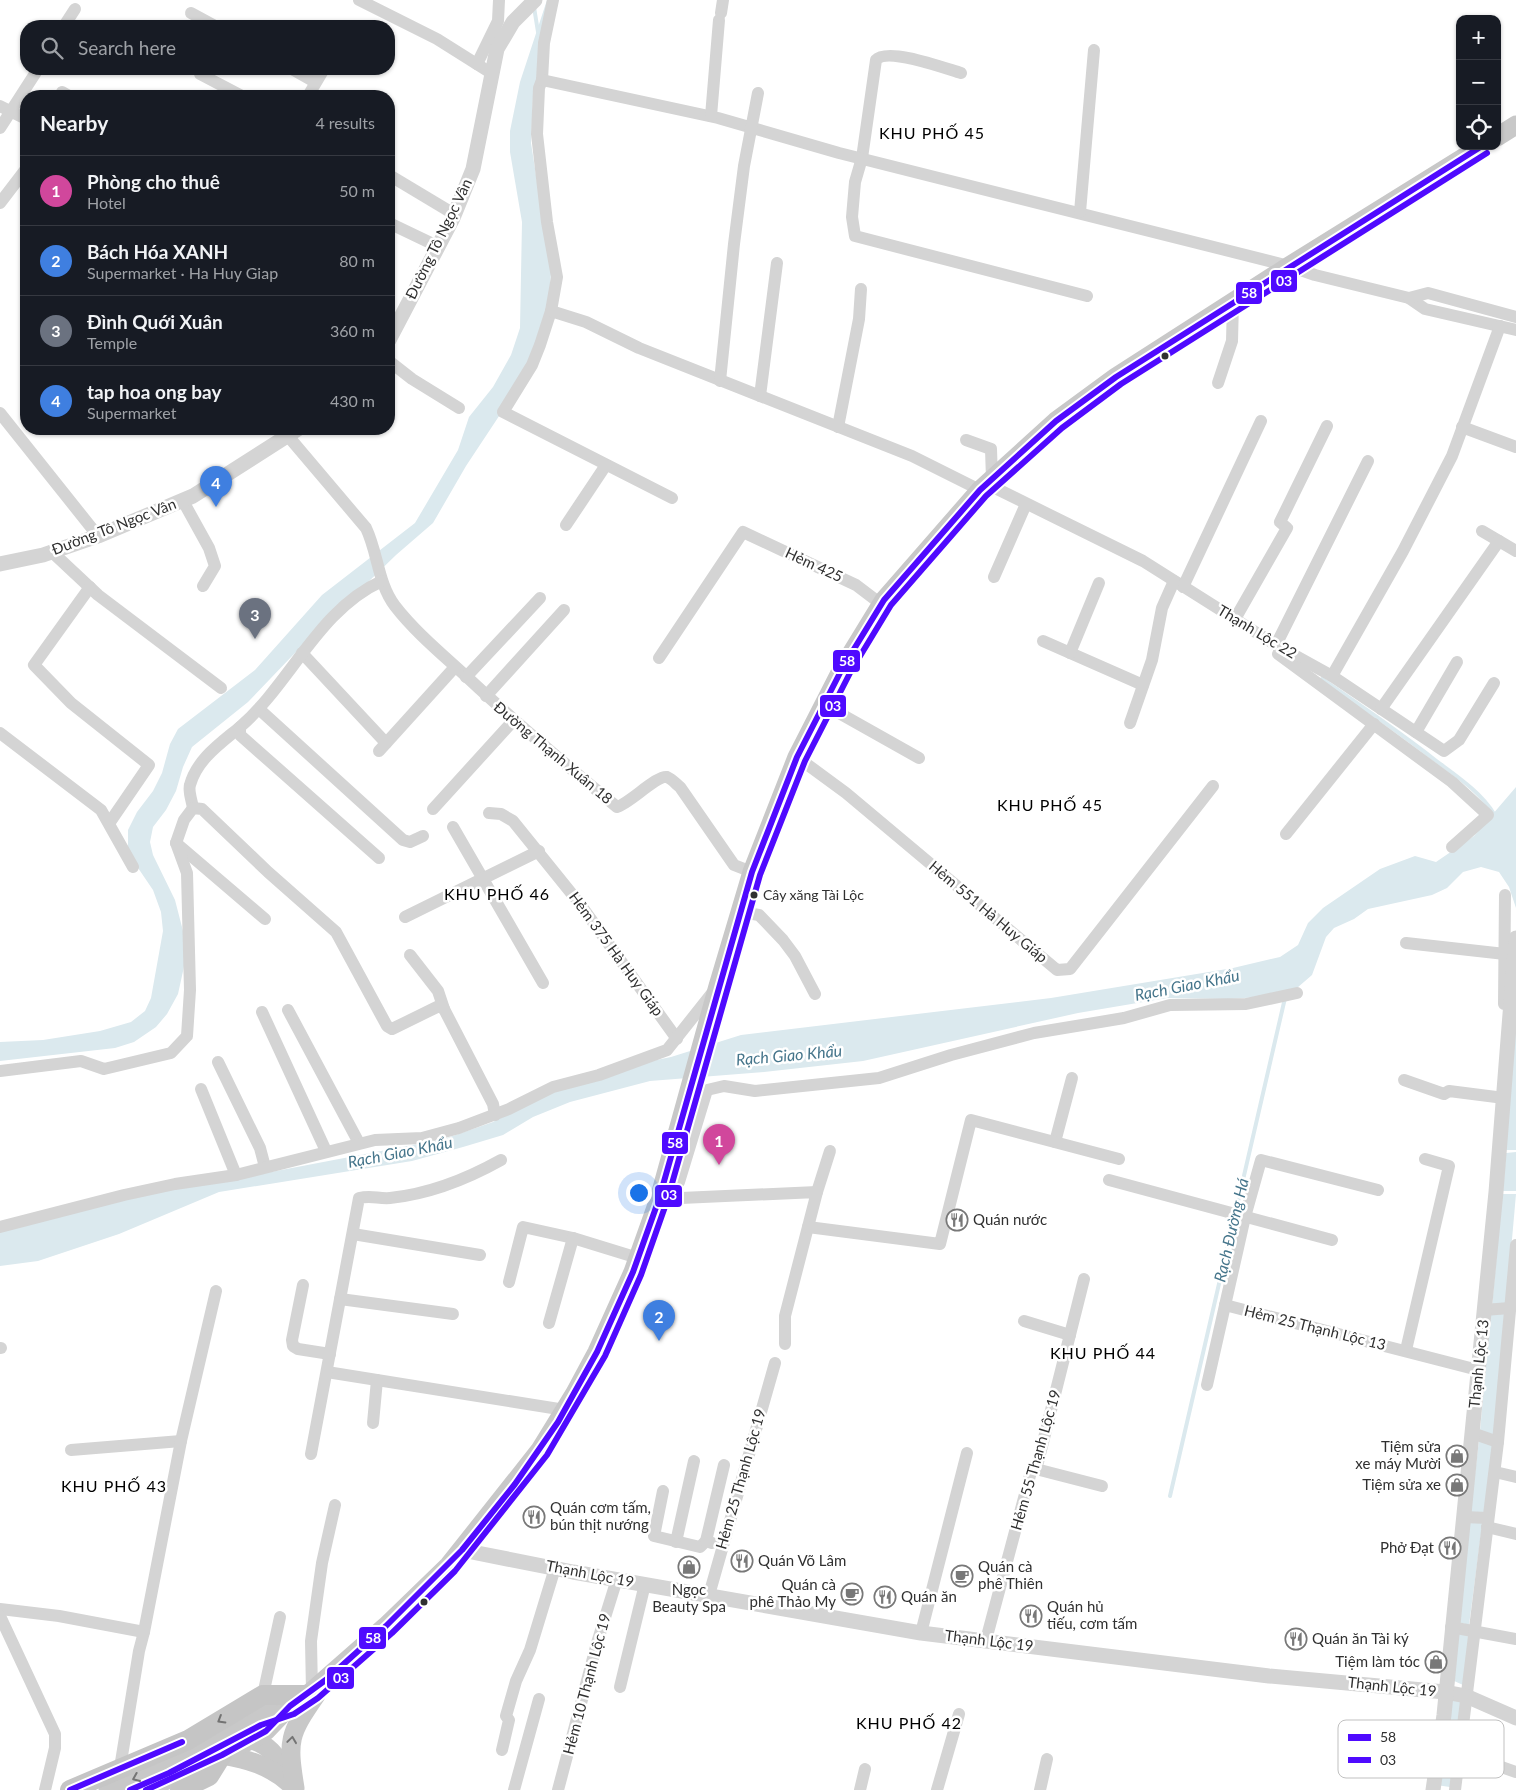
<!DOCTYPE html>
<meta charset="utf-8">
<style>
:root{--surface:#171b24;--page:#20242c;--text:#f1f3f6;--muted:#9ea1a6;--line:#363941;--accent:#787878}
body{margin:0;font-family:Lato,sans-serif;background:var(--page);color:var(--text)}
.controls{position:absolute;right:15px;top:15px;display:grid;overflow:hidden;border-radius:10px;box-shadow:0 1px 4px #0004}
.controls button{width:45px;height:45px;display:grid;place-items:center;padding:0;border:0;border-bottom:1px solid var(--line);background:var(--surface);color:var(--text);font:25px sans-serif}
.you{position:absolute;left:638px;top:1192px;width:18px;height:18px;margin:-12px;border:4px solid #fff;border-radius:50%;background:#1a73e8;box-shadow:0 0 0 8px #1a73e833}
.badge{display:grid;place-items:center;width:32px;height:32px;border-radius:50%;background:var(--accent);color:#fff;font-size:16px;font-weight:700}
.pin{position:absolute;translate:-50% -41px;filter:drop-shadow(0 1px 2px #0008)}
.pin::after{content:'';position:absolute;top:26px;width:18px;height:15px;background:inherit;clip-path:polygon(0 0,100% 0,50% 100%)}
.list{margin:0;padding:0;list-style:none}
h2{display:flex;justify-content:space-between;align-items:center;height:65px;margin:0;padding:0 20px;font-size:21px}
h2 small{font-size:16px;font-weight:400;color:var(--muted)}
.list li{display:grid;grid-template-columns:32px 1fr auto;gap:15px;align-items:center;box-sizing:border-box;height:70px;padding:0 20px;border-top:1px solid var(--line)}
.list b{display:block;font-size:19px;white-space:nowrap}
.list p{margin:0;font-size:16px;white-space:nowrap;color:var(--muted)}
.list em{font-size:16px;font-style:normal;color:var(--muted)}
.icon{flex:none;width:28px;height:28px;fill:none;stroke:currentColor;stroke-width:2;stroke-linecap:round;stroke-linejoin:round}
.map{position:relative;flex:none;width:1516px;height:1790px;overflow:hidden}
.search{position:absolute;background:var(--surface);box-shadow:0 1px 4px #0004;left:20px;top:20px;width:375px;height:55px;display:flex;align-items:center;gap:12px;box-sizing:border-box;padding:0 18px;border-radius:20px;color:var(--muted);font-size:19px}
.panel{position:absolute;background:var(--surface);box-shadow:0 1px 4px #0004;left:20px;top:90px;width:375px;height:345px;border-radius:20px}
.map>svg:first-child{display:block}
.water{fill:#dbe9ee}
.lines{fill:none;stroke-linecap:round;stroke-linejoin:round}
.stream{stroke:#dbe9ee;stroke-width:4}
.minor{stroke:#d4d4d4;stroke-width:12}
.tertiary{stroke:#d4d4d4;stroke-width:15}
.primary{stroke:#c8c8c8;stroke-width:19}
.trunk{stroke:#c5c5c5;stroke-width:20}
.bus-1-casing{stroke:#fff;stroke-width:10}
.bus-2-casing{stroke:#fff;stroke-width:10}
.bus-1{stroke:#4f0aff;stroke-width:6}
.bus-2{stroke:#4f0aff;stroke-width:6}
.oneway{stroke:#737373}
.oneway2{stroke:#747474}
.bus-dot{fill:#303030;stroke:#fff;stroke-width:2}
.labels{text-anchor:middle;stroke-width:5;stroke-linejoin:round;paint-order:stroke}
.bus-label{font-size:14px;fill:#303030;stroke:#fff;text-anchor:start}
.street-label{font-size:15px;fill:#303030;stroke:#fff}
.poi-label{font-size:15px;fill:#303030;stroke:#fff;text-anchor:start}
.neighbourhood-label{font-size:16px;letter-spacing:1px;fill:#000;stroke:#fff}
.water-label{font-size:16px;font-style:italic;fill:#45758b;stroke:#fff}
.key{fill:#fff;stroke:#c1c1c1;stroke-width:1}
.key-label{font-size:14px;fill:#303030}
.line-badge{stroke:#fff;stroke-width:2}
.badge-label{font-size:14px;text-anchor:middle;font-weight:bold;fill:#fff}
</style>
<div class="map">
<svg width="1516" height="1790" viewBox="0 0 1516 1790">
<rect width="100%" height="100%" fill="#fff"/>
<g class="water">
<polygon points="547,0 556,0 533,96 531,143 543,220 552,262 547,321 509,401 466,466 433,523 396,555 293,655 248,702 192,747 183,767 176,791 166,810 153,827 150,842 153,855 175,900 183,931 185,962 178,994 167,1014 156,1027 134,1042 115,1048 0,1061 0,1042 43,1040 100,1031 131,1022 145,1011 151,998 163,931 161,912 153,890 134,862 128,850 128,830 137,812 153,791 162,773 170,744 178,729 255,670 322,595 415,523 458,450 469,417 493,387 511,355 520,328 522,222 510,152 510,131 520,82"/>
<polygon points="1516,787 1516,908 1509,887 1499,872 1481,867 1463,872 1447,888 1432,895 1368,909 1354,919 1334,928 1326,937 1312,975 1297,988 1276,996 1228,999 1167,998 1078,1013 863,1061 764,1072 650,1081 570,1102 533,1117 503,1135 463,1147 412,1161 219,1192 119,1234 38,1261 0,1266 0,1229 176,1185 255,1175 444,1139 493,1122 538,1095 627,1066 671,1057 741,1035 1051,998 1233,968 1280,957 1298,945 1308,923 1323,908 1380,869 1415,856 1436,862 1474,836"/>
<polygon points="1516,1019 1516,1150 1506,1150"/>
<polygon points="1516,1152 1516,1191 1503,1191 1506,1153"/>
<polygon points="1502,1194 1516,1194 1506,1307 1492,1307"/>
<polygon points="1506,1309 1495,1436 1480,1431 1491,1311"/>
<polygon points="1479,1440 1494,1446 1483,1517 1470,1516"/>
<polygon points="1470,1519 1483,1519 1469,1625 1458,1622"/>
<polygon points="1457,1632 1469,1633 1463,1685 1452,1680"/>
<polygon points="1450,1695 1461,1700 1455,1750 1442,1747"/>
<polygon points="1440,1756 1455,1758 1450,1787 1436,1785"/>
</g>
<g class="lines">
<g class="stream">
<polyline points="534,7 538,32"/>
<path d="M1322 679C1360 705 1398 731 1435 760 1455 775 1481 792 1494 814"/>
<polyline points="1170,1496 1285,998"/>
</g>
<g class="minor">
<polyline points="359,0 437,39 491,73"/>
<polyline points="553,0 544,43 542,80 539,88 537,134 547,222 557,277 551,311 540,345 532,365 503,412 672,498"/>
<polyline points="191,13 215,26"/>
<polyline points="721,13 723,0"/>
<polyline points="64,26 75,9"/>
<polyline points="477,64 498,21 499,0"/>
<polyline points="292,69 315,82"/>
<path d="M961 73C944 68 887 47 876 60L862 158 855 182 852 217 855 236 1087 296"/>
<polyline points="200,74 242,96"/>
<polyline points="542,80 718,118 839,153 1289,266 1315,275 1409,298 1425,309 1516,330"/>
<polyline points="62,92 69,96"/>
<polyline points="308,96 324,69"/>
<polyline points="0,106 26,119"/>
<polyline points="711,116 719,20"/>
<polyline points="0,128 38,69"/>
<polyline points="389,175 454,214"/>
<polyline points="0,203 26,169"/>
<polyline points="1080,212 1094,50"/>
<polyline points="389,223 437,246"/>
<polyline points="1409,298 1428,293 1516,317"/>
<polyline points="551,311 586,322 639,348 912,456 980,490"/>
<polyline points="389,361 412,379 459,408"/>
<polyline points="720,381 734,244 744,166 758,93"/>
<polyline points="1218,383 1232,341 1233,302"/>
<polyline points="760,396 777,263"/>
<polyline points="0,413 98,536"/>
<polyline points="838,427 859,319 861,289"/>
<polyline points="1462,427 1516,447"/>
<path d="M288 436 366 528C378 553 378 584 395 606 415 632 443 655 468 678 516 723 566 765 617 807 630 803 657 775 667 777 672 779 676 784 680 787L734 865 752 872"/>
<polyline points="966,440 991,449 992,479"/>
<polyline points="987,484 1143,561 1276,645 1332,676 1444,751 1459,740 1494,683"/>
<polyline points="183,501 209,548 215,566 203,586"/>
<polyline points="566,525 606,465"/>
<polyline points="1482,531 1516,551"/>
<polyline points="51,551 98,595 221,688"/>
<polyline points="994,577 1026,504"/>
<polyline points="90,587 34,665 71,703 149,765 110,822"/>
<polyline points="1183,587 1261,421"/>
<polyline points="1235,619 1287,528 1280,522 1327,426"/>
<polyline points="1043,641 1143,685"/>
<polyline points="1276,645 1368,461"/>
<polyline points="302,653 386,743"/>
<polyline points="1070,653 1099,583"/>
<polyline points="1278,654 1452,782 1488,815 1452,847"/>
<polyline points="659,658 743,532 856,585 881,604"/>
<polyline points="1332,676 1403,551 1452,456 1500,326"/>
<polyline points="466,677 540,598"/>
<polyline points="486,696 564,610"/>
<polyline points="823,704 919,758"/>
<polyline points="1381,709 1499,541"/>
<polyline points="260,710 403,840 410,842 423,836"/>
<polyline points="1130,723 1152,660 1162,608 1174,581"/>
<polyline points="1416,732 1457,662"/>
<polyline points="0,733 101,810 133,867"/>
<polyline points="379,751 455,667"/>
<polyline points="797,757 846,793 1057,970 1070,969 1213,786"/>
<path d="M193 808C192 801 188 791 190 785 197 759 221 743 240 727"/>
<polyline points="433,809 513,721"/>
<polyline points="489,813 501,814 513,821 580,904 677,1039"/>
<polyline points="453,827 543,983"/>
<polyline points="1286,834 1374,724"/>
<polyline points="176,843 265,919"/>
<path d="M379 858 240 735V727C290 684 319 609 382 581"/>
<polyline points="741,912 759,915 783,940 795,956 815,994"/>
<polyline points="405,917 539,851"/>
<polyline points="1406,943 1505,954"/>
<polyline points="410,955 438,991 444,1009"/>
<polyline points="1504,1004 1505,895"/>
<polyline points="288,1010 359,1143"/>
<polyline points="262,1012 326,1151"/>
<polyline points="218,1062 260,1148 265,1167"/>
<polyline points="0,1071 81,1061 104,1069 171,1053 187,1036 190,990 187,873 176,843 184,820 193,808 202,809 268,872 336,932 387,1026 392,1029 439,1006 444,1009 493,1104 495,1115"/>
<polyline points="1404,1080 1444,1094 1449,1091 1504,1098"/>
<polyline points="201,1089 236,1175"/>
<polyline points="1055,1142 1072,1078"/>
<polyline points="1109,1180 1332,1240"/>
<polyline points="817,1192 830,1151"/>
<polyline points="659,1199 679,1182 707,1090 724,1086 755,1091 879,1078 951,1055 1034,1033 1124,1018 1170,1005 1246,1004 1297,993"/>
<polyline points="659,1199 817,1192 785,1316 785,1344"/>
<polyline points="0,1227 124,1195 175,1184 236,1175 375,1140 422,1138 459,1128 509,1109 553,1087 599,1075 667,1050 713,992"/>
<polyline points="808,1227 940,1244 971,1120 1119,1159"/>
<polyline points="353,1234 480,1255"/>
<polyline points="509,1282 523,1227 573,1238 638,1258"/>
<polyline points="303,1285 292,1340 293,1346 298,1349 330,1354"/>
<polyline points="340,1299 453,1314"/>
<polyline points="1225,1305 1478,1370"/>
<polyline points="1484,1310 1510,1308"/>
<polyline points="1024,1321 1070,1335"/>
<polyline points="549,1323 573,1238"/>
<polyline points="0,1348 1,1348"/>
<polyline points="1406,1350 1449,1166 1425,1159"/>
<polyline points="327,1372 565,1410"/>
<polyline points="1207,1385 1245,1217 1261,1160 1378,1190"/>
<polyline points="373,1423 377,1380"/>
<polyline points="1498,1442 1516,1245"/>
<polyline points="71,1450 181,1441"/>
<path d="M311 1454 359 1198C372 1195 378 1199 390 1198 429 1194 467 1179 501 1160"/>
<polyline points="1032,1468 1102,1486"/>
<polyline points="1495,1472 1516,1477"/>
<polyline points="663,1491 654,1536 700,1547 706,1541"/>
<polyline points="1463,1517 1488,1518"/>
<polyline points="1487,1527 1516,1534"/>
<polyline points="676,1542 694,1461"/>
<polyline points="712,1543 706,1541 724,1465"/>
<polyline points="709,1595 775,1363"/>
<polyline points="0,1609 59,1616 144,1632"/>
<polyline points="0,1616 55,1734 55,1748 45,1790"/>
<polyline points="1451,1627 1516,1639"/>
<polyline points="921,1633 967,1453"/>
<polyline points="986,1640 1032,1468 1038,1462 1084,1279"/>
<polyline points="620,1687 645,1584"/>
<polyline points="312,1691 311,1641 322,1563 335,1505"/>
<polyline points="263,1695 280,1617"/>
<polyline points="502,1750 509,1720 506,1716 516,1681 530,1650 555,1568"/>
<polyline points="1439,1751 1473,1757 1516,1772"/>
<polyline points="120,1768 139,1651 144,1632 181,1441 216,1291"/>
<polyline points="514,1790 539,1699"/>
<polyline points="558,1790 597,1643 617,1579"/>
<polyline points="860,1790 865,1769"/>
<polyline points="937,1790 959,1714"/>
<polyline points="1040,1790 1047,1759"/>
<polyline points="1455,1790 1498,1442 1472,1433"/>
</g>
<g class="tertiary">
<polyline points="389,340 453,218 473,169 497,49 513,22 535,0"/>
<polyline points="0,564 43,555 98,536 193,496 298,429"/>
<polyline points="462,1550 573,1572 921,1633 1269,1676 1445,1692 1466,1696 1516,1718"/>
<polyline points="1433,1790 1444,1715 1496,1192 1516,938"/>
</g>
<g class="primary">
<polyline points="1497,137 1516,125"/>
<path d="M243 1738C268 1741 278 1757 289 1778"/>
<path d="M222 1755C248 1759 270 1766 289 1783"/>
<path d="M295 1788C287 1740 289 1734 316 1695"/>
<polyline points="108,1790 165,1765 258,1717 290,1706 312,1691 386,1626 449,1565 540,1450 575,1393 597,1352 633,1272 659,1199 718,986 752,872 797,757 843,667 884,600 980,490 1056,421 1116,377 1289,266 1482,146"/>
<polyline points="146,1790 253,1739 266,1731 287,1709"/>
</g>
<g class="trunk">
<polyline points="70,1790 188,1740 263,1695 306,1695"/>
<polyline points="180,1790 209,1776 222,1755"/>
</g>
<g class="bus-1-casing">
<g id="bus-1">
<polyline points="70,1790 182,1742"/>
<polyline points="146,1790 222,1755 266,1731 290,1706 327,1679 386,1626 462,1550 515,1484 558,1422 597,1352 633,1272 659,1199 752,872 797,757 843,667 884,600 980,490 1056,421 1116,377 1482,146"/>
</g>
</g>
<g class="bus-2-casing">
<polyline id="bus-2" points="130,1790 169,1773 261,1725 294,1714 318,1698 392,1633 455,1571 547,1455 605,1356 641,1275 667,1201 760,875 805,761 851,671 891,605 986,496 1062,428 1121,384 1487,153"/>
</g>
<use href="#bus-1" class="bus-1"/>
<use href="#bus-2" class="bus-2"/>
</g>
<defs><path id="oneway-chevron" d="M-2-3.5L2.5 0L-2 3.5" fill="none" stroke-width="1.6" stroke-linecap="round" stroke-linejoin="round" transform="scale(1.25)"/></defs>
<use class="oneway" href="#oneway-chevron" transform="translate(221 1720) rotate(149)"/>
<g class="oneway2">
<use href="#oneway-chevron" transform="translate(292 1740) rotate(-82)"/>
<use href="#oneway-chevron" transform="translate(136 1778) rotate(157)"/>
</g>
<defs>
<g id="restaurant-ring" transform="scale(1.125)"><circle r="9.5" fill="#fff" stroke="#787878" stroke-width="1.5"/><path d="M-5-6h1v4h1v-4h1v4h1v-4h1v5L-1.5 .5V6h-2V.5L-5-1ZM5-6V6H3V1.5H1.5Q1.5-4 5-6Z" fill="#787878"/></g>
<g id="shop-ring" transform="scale(1.125)"><circle r="9.5" fill="#fff" stroke="#787878" stroke-width="1.5"/><path d="M-5-2.5h2.3a2.7 3.5 0 0 1 5.4 0H5L5.5 6h-11ZM-1.5-2.5h3a1.5 2.3 0 0 0-3 0Z" fill="#787878"/></g>
<g id="cafe-ring" transform="scale(1.125)"><circle r="9.5" fill="#fff" stroke="#787878" stroke-width="1.5"/><path d="M-5.5-4.5H6V0H3Q3 3.5 0 3.5H-2.5Q-5.5 3.5-5.5 0ZM3-3.2v2h1.7v-2ZM-6 4.5H4V6H-6Z" fill="#787878"/></g>
</defs>
<g fill-rule="evenodd">
<use href="#restaurant-ring" x="957" y="1220"/>
<use href="#shop-ring" x="1457" y="1456"/>
<use href="#shop-ring" x="1457" y="1485"/>
<use href="#restaurant-ring" x="534" y="1517"/>
<use href="#restaurant-ring" x="1450" y="1548"/>
<use href="#restaurant-ring" x="742" y="1561"/>
<use href="#shop-ring" x="689" y="1567"/>
<use href="#cafe-ring" x="962" y="1576"/>
<use href="#cafe-ring" x="852" y="1594"/>
<use href="#restaurant-ring" x="885" y="1597"/>
<use href="#restaurant-ring" x="1031" y="1616"/>
<use href="#restaurant-ring" x="1296" y="1639"/>
<use href="#shop-ring" x="1436" y="1662"/>
</g>
<g class="bus-dot">
<circle cx="1165" cy="356" r="4.5"/>
<circle cx="754" cy="895" r="4.5"/>
<circle cx="424" cy="1602" r="4.5"/>
</g>
<g class="labels">
<g class="bus-label">
<text x="763" y="900">Cây xăng Tài Lộc</text>
</g>
<g class="street-label">
<text transform="translate(439 239) rotate(-64)" y="5">Đường Tô Ngọc Vân</text>
<text transform="translate(114 527) rotate(-21)" y="5">Đường Tô Ngọc Vân</text>
<text transform="translate(814 565) rotate(25)" y="5">Hẻm 425</text>
<text transform="translate(1257 632) rotate(31)" y="5">Thạnh Lộc 22</text>
<text transform="translate(553 753) rotate(40)" y="5">Đường Thạnh Xuân 18</text>
<text transform="translate(988 912) rotate(40)" y="5">Hẻm 551 Hà Huy Giáp</text>
<text transform="translate(616 954) rotate(54)" y="5">Hẻm 375 Hà Huy Giáp</text>
<text transform="translate(1315 1328) rotate(14)" y="5">Hẻm 25 Thạnh Lộc 13</text>
<text transform="translate(1479 1364) rotate(-84)" y="5">Thạnh Lộc 13</text>
<text transform="translate(1036 1460) rotate(-74)" y="5">Hẻm 55 Thạnh Lộc 19</text>
<text transform="translate(741 1479) rotate(-74)" y="5">Hẻm 25 Thạnh Lộc 19</text>
<text transform="translate(590 1574) rotate(11)" y="5">Thạnh Lộc 19</text>
<text transform="translate(989 1641) rotate(7)" y="5">Thạnh Lộc 19</text>
<text transform="translate(587 1684) rotate(-75)" y="5">Hẻm 10 Thạnh Lộc 19</text>
<text transform="translate(1392 1687) rotate(6)" y="5">Thạnh Lộc 19</text>
</g>
<g class="poi-label">
<text x="973" y="1225">Quán nước</text>
<text x="1441" y="1452" text-anchor="end">Tiệm sửa<tspan x="1441" dy="17">xe máy Mười</tspan></text>
<text x="1441" y="1490" text-anchor="end">Tiệm sửa xe</text>
<text x="550" y="1513">Quán cơm tấm,<tspan x="550" dy="17">bún thịt nướng</tspan></text>
<text x="1434" y="1553" text-anchor="end">Phở Đạt</text>
<text x="758" y="1566">Quán Võ Lâm</text>
<text x="978" y="1572">Quán cà<tspan x="978" dy="17">phê Thiên</tspan></text>
<text x="836" y="1590" text-anchor="end">Quán cà<tspan x="836" dy="17">phê Thảo My</tspan></text>
<text x="689" y="1595" text-anchor="middle">Ngọc<tspan x="689" dy="17">Beauty Spa</tspan></text>
<text x="901" y="1602">Quán ăn</text>
<text x="1047" y="1612">Quán hủ<tspan x="1047" dy="17">tiếu, cơm tấm</tspan></text>
<text x="1312" y="1644">Quán ăn Tài ký</text>
<text x="1420" y="1667" text-anchor="end">Tiệm làm tóc</text>
</g>
<g class="neighbourhood-label">
<text x="932" y="139">KHU PHỐ 45</text>
<text x="1050" y="811">KHU PHỐ 45</text>
<text x="497" y="900">KHU PHỐ 46</text>
<text x="1103" y="1359">KHU PHỐ 44</text>
<text x="114" y="1492">KHU PHỐ 43</text>
<text x="909" y="1729">KHU PHỐ 42</text>
</g>
<g class="water-label">
<text transform="translate(1187 985) rotate(-11)" y="6">Rạch Giao Khẩu</text>
<text transform="translate(789 1055) rotate(-5)" y="6">Rạch Giao Khẩu</text>
<text transform="translate(400 1152) rotate(-11)" y="6">Rạch Giao Khẩu</text>
<text transform="translate(1231 1230) rotate(-77)" y="6">Rạch Đường Há</text>
</g>
</g>
<rect x="1338" y="1720" width="166" height="58" rx="8" class="key"/>
<rect x="1348" y="1734" width="23" height="7" fill="#4f0aff"/>
<rect x="1348" y="1757" width="23" height="6" fill="#4f0aff"/>
<g class="key-label">
<text x="1380" y="1742">58</text>
<text x="1380" y="1765">03</text>
</g>
<g class="line-badge">
<rect x="1270" y="269" width="28" height="24" rx="5" fill="#4f0aff"/>
<rect x="1235" y="281" width="28" height="24" rx="5" fill="#4f0aff"/>
<rect x="832" y="649" width="29" height="24" rx="5" fill="#4f0aff"/>
<rect x="819" y="694" width="28" height="24" rx="5" fill="#4f0aff"/>
<rect x="661" y="1131" width="28" height="24" rx="5" fill="#4f0aff"/>
<rect x="654" y="1184" width="29" height="24" rx="5" fill="#4f0aff"/>
<rect x="358" y="1626" width="29" height="24" rx="5" fill="#4f0aff"/>
<rect x="326" y="1666" width="29" height="24" rx="5" fill="#4f0aff"/>
</g>
<g class="badge-label">
<text x="1284" y="286">03</text>
<text x="1249" y="298">58</text>
<text x="847" y="666">58</text>
<text x="833" y="711">03</text>
<text x="675" y="1148">58</text>
<text x="669" y="1200">03</text>
<text x="373" y="1643">58</text>
<text x="341" y="1683">03</text>
</g>
</svg>
<div class="controls">
<button>+</button>
<button>−</button>
<button><svg class="icon" aria-label="locate" viewBox="0 0 24 24"><circle cx="12" cy="12" r="6"/><path d="M12 2v4M12 18v4M2 12h4M18 12h4"/></svg></button>
</div>
<div class="you"></div>
<div class="pin badge" style="left:719px;top:1165px;background:#d1479c">1</div>
<div class="pin badge" style="left:659px;top:1341px;background:#3f7fe0">2</div>
<div class="pin badge" style="left:255px;top:639px;background:#6b7280">3</div>
<div class="pin badge" style="left:216px;top:507px;background:#3f7fe0">4</div>
<div class="search"><svg class="icon" aria-label="search" viewBox="0 0 24 24"><circle cx="10" cy="10" r="6"/><path d="M15 15l6 6"/></svg>Search here</div>
<section class="panel">
<h2>Nearby<small>4 results</small></h2>
<ul class="list">
<li><span class="badge" style="background:#d1479c">1</span><div><b>Phòng cho thuê</b><p>Hotel</p></div><em>50 m</em></li>
<li><span class="badge" style="background:#3f7fe0">2</span><div><b>Bách Hóa XANH</b><p>Supermarket · Ha Huy Giap</p></div><em>80 m</em></li>
<li><span class="badge" style="background:#6b7280">3</span><div><b>Đình Quới Xuân</b><p>Temple</p></div><em>360 m</em></li>
<li><span class="badge" style="background:#3f7fe0">4</span><div><b>tap hoa ong bay</b><p>Supermarket</p></div><em>430 m</em></li>
</ul>
</section>
</div>
